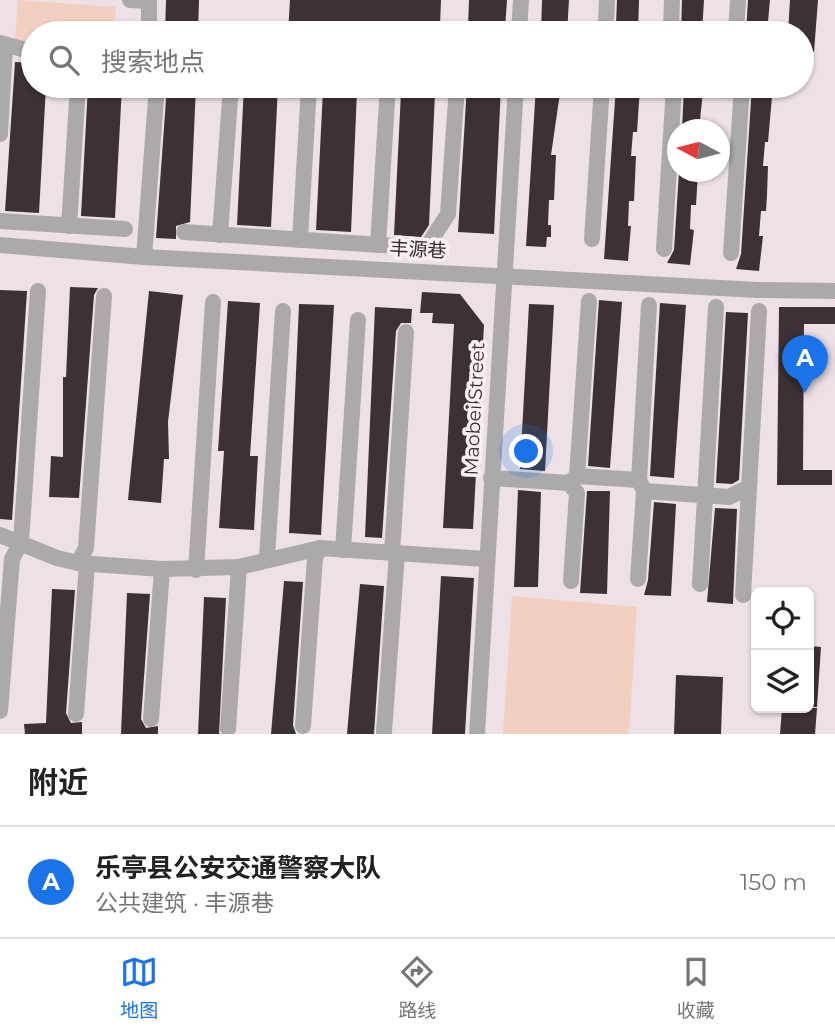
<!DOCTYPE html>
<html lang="zh">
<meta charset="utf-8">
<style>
:root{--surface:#fff;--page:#f6f6f6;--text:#222;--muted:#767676;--line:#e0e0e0;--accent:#1a73e8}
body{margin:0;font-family:Montserrat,"Noto Sans SC",sans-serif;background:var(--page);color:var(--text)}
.controls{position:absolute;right:21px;bottom:21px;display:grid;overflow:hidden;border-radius:10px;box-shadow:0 2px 5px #0004}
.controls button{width:63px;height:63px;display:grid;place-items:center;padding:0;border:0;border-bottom:2px solid var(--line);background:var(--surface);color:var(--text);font:35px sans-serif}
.compass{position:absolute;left:667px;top:119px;width:63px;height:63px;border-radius:50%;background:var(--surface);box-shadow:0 2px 5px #0004;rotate:277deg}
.you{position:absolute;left:527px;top:452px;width:24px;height:24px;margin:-18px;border:5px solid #fff;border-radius:50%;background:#1a73e8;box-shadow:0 0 0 10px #1a73e833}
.badge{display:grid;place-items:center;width:46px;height:46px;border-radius:50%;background:var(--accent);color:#fff;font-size:23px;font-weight:700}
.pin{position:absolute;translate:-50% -58px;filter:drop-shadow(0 2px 4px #0008)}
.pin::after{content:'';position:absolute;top:37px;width:24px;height:21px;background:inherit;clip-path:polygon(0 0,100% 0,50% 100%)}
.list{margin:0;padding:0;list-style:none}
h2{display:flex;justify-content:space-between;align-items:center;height:91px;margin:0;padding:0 28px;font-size:30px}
h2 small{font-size:23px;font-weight:400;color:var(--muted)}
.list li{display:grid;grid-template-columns:46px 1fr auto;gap:21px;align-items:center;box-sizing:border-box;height:112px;padding:0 28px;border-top:2px solid var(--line)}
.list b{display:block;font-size:26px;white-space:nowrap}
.list p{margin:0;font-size:23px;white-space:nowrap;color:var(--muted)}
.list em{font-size:23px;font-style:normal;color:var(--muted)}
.icon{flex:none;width:38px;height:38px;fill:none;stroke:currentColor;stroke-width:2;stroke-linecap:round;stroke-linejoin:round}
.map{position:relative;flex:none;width:835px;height:734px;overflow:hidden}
.search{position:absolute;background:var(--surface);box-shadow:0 2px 5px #0004;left:21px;right:21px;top:21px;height:77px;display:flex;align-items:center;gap:18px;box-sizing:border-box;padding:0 24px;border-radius:38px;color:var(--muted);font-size:26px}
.sheet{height:203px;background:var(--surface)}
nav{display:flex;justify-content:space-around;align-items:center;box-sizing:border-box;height:98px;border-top:2px solid var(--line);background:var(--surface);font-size:19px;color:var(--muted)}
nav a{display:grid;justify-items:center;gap:4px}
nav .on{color:var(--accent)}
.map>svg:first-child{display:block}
.green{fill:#f3cfc1}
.building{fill:#3d3233}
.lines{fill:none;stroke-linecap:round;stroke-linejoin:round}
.minor{stroke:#aca9ad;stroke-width:16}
.labels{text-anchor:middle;stroke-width:7;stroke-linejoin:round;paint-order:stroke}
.street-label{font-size:19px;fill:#332f31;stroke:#fbeff5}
</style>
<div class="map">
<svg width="835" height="734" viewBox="0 0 835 734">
<rect width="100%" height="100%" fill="#ede1e7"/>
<g class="green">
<polygon points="18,0 116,7 114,33 33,33 33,50 14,49"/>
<polygon points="512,596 637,607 629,734 503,734"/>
</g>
<g class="building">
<polygon points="166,0 199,0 198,33 165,33"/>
<polygon points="290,0 441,0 440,25 406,24 406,33 288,33"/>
<polygon points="469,0 507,0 505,29 468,27"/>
<polygon points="542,0 569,0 567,33 541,33"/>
<polygon points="617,0 639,0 638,33 612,33 616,24"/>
<polygon points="682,0 704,0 702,33 681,33"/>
<polygon points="748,0 770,0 767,33 746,33"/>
<polygon points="790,0 818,0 814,52 802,51 802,33 788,33"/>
<polygon points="15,62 33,63 33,86 46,86 39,213 5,211"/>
<polygon points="88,86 122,86 115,218 81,216"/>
<polygon points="167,86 196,86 190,222 176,226 176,239 156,238"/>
<polygon points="244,86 278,86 271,227 237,225"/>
<polygon points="467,86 501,86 494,234 458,232"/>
<polygon points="536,86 561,86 551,155 556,155 554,200 549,200 548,225 551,225 551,237 547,237 546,247 526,246"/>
<polygon points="616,86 640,87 637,132 633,132 631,156 636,156 634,201 629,201 628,226 631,226 628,261 604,259"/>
<polygon points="684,86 700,86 700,90 703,91 699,130 682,130"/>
<polygon points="752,86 770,86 769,97 772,97 768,142 765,142 763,166 768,166 767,195 766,211 761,211 759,236 763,236 759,271 736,269 741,254"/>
<polygon points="323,90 357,91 351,232 316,230"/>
<polygon points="401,92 435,93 429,225 421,237 394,235"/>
<polygon points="679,172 698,172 696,205 691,205 690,229 694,230 690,265 667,263 674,250"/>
<polygon points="70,287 98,288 94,295 79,498 49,497 51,456 63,457 63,377 66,377"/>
<polygon points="0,290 27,291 12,520 0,519"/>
<polygon points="149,291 183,295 168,422 169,459 164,459 161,503 128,500"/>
<polygon points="422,292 460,294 484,325 473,529 443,528 454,324 432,323 433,313 420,313"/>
<polygon points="599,300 622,302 610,468 588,466"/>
<polygon points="228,301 260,303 250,456 258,456 254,530 219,528 224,451 218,451"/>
<polygon points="660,303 686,305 674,478 650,476"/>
<polygon points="299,304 334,305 321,535 289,533"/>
<polygon points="529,304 554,305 545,471 520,469"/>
<polygon points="375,307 412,309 411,323 401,323 396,331 382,538 365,537"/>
<polygon points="779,307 835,307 835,324 804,324 803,470 832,470 832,485 777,485"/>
<polygon points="726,312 748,313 739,480 732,484 716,483"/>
<polygon points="518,490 541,492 538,587 514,587"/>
<polygon points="587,491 610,491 607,594 580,593"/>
<polygon points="654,502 676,504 671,596 644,595 648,580"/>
<polygon points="715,508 737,509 733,604 707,602"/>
<polygon points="441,576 474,578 465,734 432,734"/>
<polygon points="284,581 303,582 293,725 296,734 271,734"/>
<polygon points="360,584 384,586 374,734 347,734"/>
<polygon points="52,589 75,590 66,713 71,723 82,722 82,734 25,734 24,724 46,723"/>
<polygon points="127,593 150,594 141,719 146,728 158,726 158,734 121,734"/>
<polygon points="204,597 226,598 219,734 198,734"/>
<polygon points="809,646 821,647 817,707 809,707"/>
<polygon points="676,675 723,677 721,734 674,734"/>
<polygon points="782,708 817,708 815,734 780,734"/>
</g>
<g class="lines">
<g class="minor">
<polyline points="130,0 149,1 149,33"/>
<polyline points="606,24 607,0"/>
<polyline points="671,31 672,0"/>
<polyline points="519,33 521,0"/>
<polyline points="736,33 738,0"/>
<polyline points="0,43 33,52"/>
<polyline points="0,134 5,47"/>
<polyline points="0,221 125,229"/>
<polyline points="69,226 78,86"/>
<polyline points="184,232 426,248 448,214 457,86"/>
<polyline points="220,235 231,86"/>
<polyline points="592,239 602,86"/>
<polyline points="300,240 309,86"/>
<polyline points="0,245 144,257 757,290 835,291"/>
<polyline points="378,245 388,86"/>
<polyline points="664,249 674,86"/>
<polyline points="731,253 742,86"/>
<polyline points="144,257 157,86"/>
<polyline points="577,476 589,301"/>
<polyline points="491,478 569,483 577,476 639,480"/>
<polyline points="569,483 577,493 571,581"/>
<polyline points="644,491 639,480 649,305"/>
<polyline points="0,535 57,558 78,563 162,569 239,567 320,548 486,559"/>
<polyline points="343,550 358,320"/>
<polyline points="392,553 406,332"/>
<polyline points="267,558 283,311"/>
<polyline points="78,563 86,548 104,296"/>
<polyline points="196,570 213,302"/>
<polyline points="638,579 644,491 729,497 749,487"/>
<polyline points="700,584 716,307"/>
<polyline points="743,595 759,311"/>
<polyline points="0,711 12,559 21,542 38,291"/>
<polyline points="76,714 87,564"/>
<polyline points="151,719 162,569"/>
<polyline points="303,726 315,558 320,548"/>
<polyline points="228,729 239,567"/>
<polyline points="384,732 397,553"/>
<polyline points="477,734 516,86"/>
</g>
</g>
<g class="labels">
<g class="street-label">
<text transform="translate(418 249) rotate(3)" y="7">丰源巷</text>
<text transform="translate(474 409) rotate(-87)" y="7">Maobei Street</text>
</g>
</g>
</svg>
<div class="controls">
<button><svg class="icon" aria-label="locate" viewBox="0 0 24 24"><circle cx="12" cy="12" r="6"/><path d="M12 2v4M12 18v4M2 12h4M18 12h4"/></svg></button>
<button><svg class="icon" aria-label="layers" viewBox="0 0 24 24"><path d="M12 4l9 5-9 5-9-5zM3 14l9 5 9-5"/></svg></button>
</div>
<svg class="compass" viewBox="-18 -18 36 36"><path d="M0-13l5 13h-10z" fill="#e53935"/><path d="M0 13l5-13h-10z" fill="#767676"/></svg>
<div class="you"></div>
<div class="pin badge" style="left:805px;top:393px">A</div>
<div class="search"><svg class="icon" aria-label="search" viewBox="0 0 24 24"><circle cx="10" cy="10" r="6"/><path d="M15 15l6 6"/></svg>搜索地点</div>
</div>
<section class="sheet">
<h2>附近<small></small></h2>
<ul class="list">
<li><span class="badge">A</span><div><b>乐亭县公安交通警察大队</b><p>公共建筑 · 丰源巷</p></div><em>150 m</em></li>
</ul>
</section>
<nav>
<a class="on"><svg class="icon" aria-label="map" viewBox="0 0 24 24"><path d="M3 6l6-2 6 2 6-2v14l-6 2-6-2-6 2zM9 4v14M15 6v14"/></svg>地图</a>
<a><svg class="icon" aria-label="directions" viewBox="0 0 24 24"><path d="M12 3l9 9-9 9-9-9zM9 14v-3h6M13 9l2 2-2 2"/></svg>路线</a>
<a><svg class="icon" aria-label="saved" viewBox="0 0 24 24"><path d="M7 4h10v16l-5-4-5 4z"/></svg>收藏</a>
</nav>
